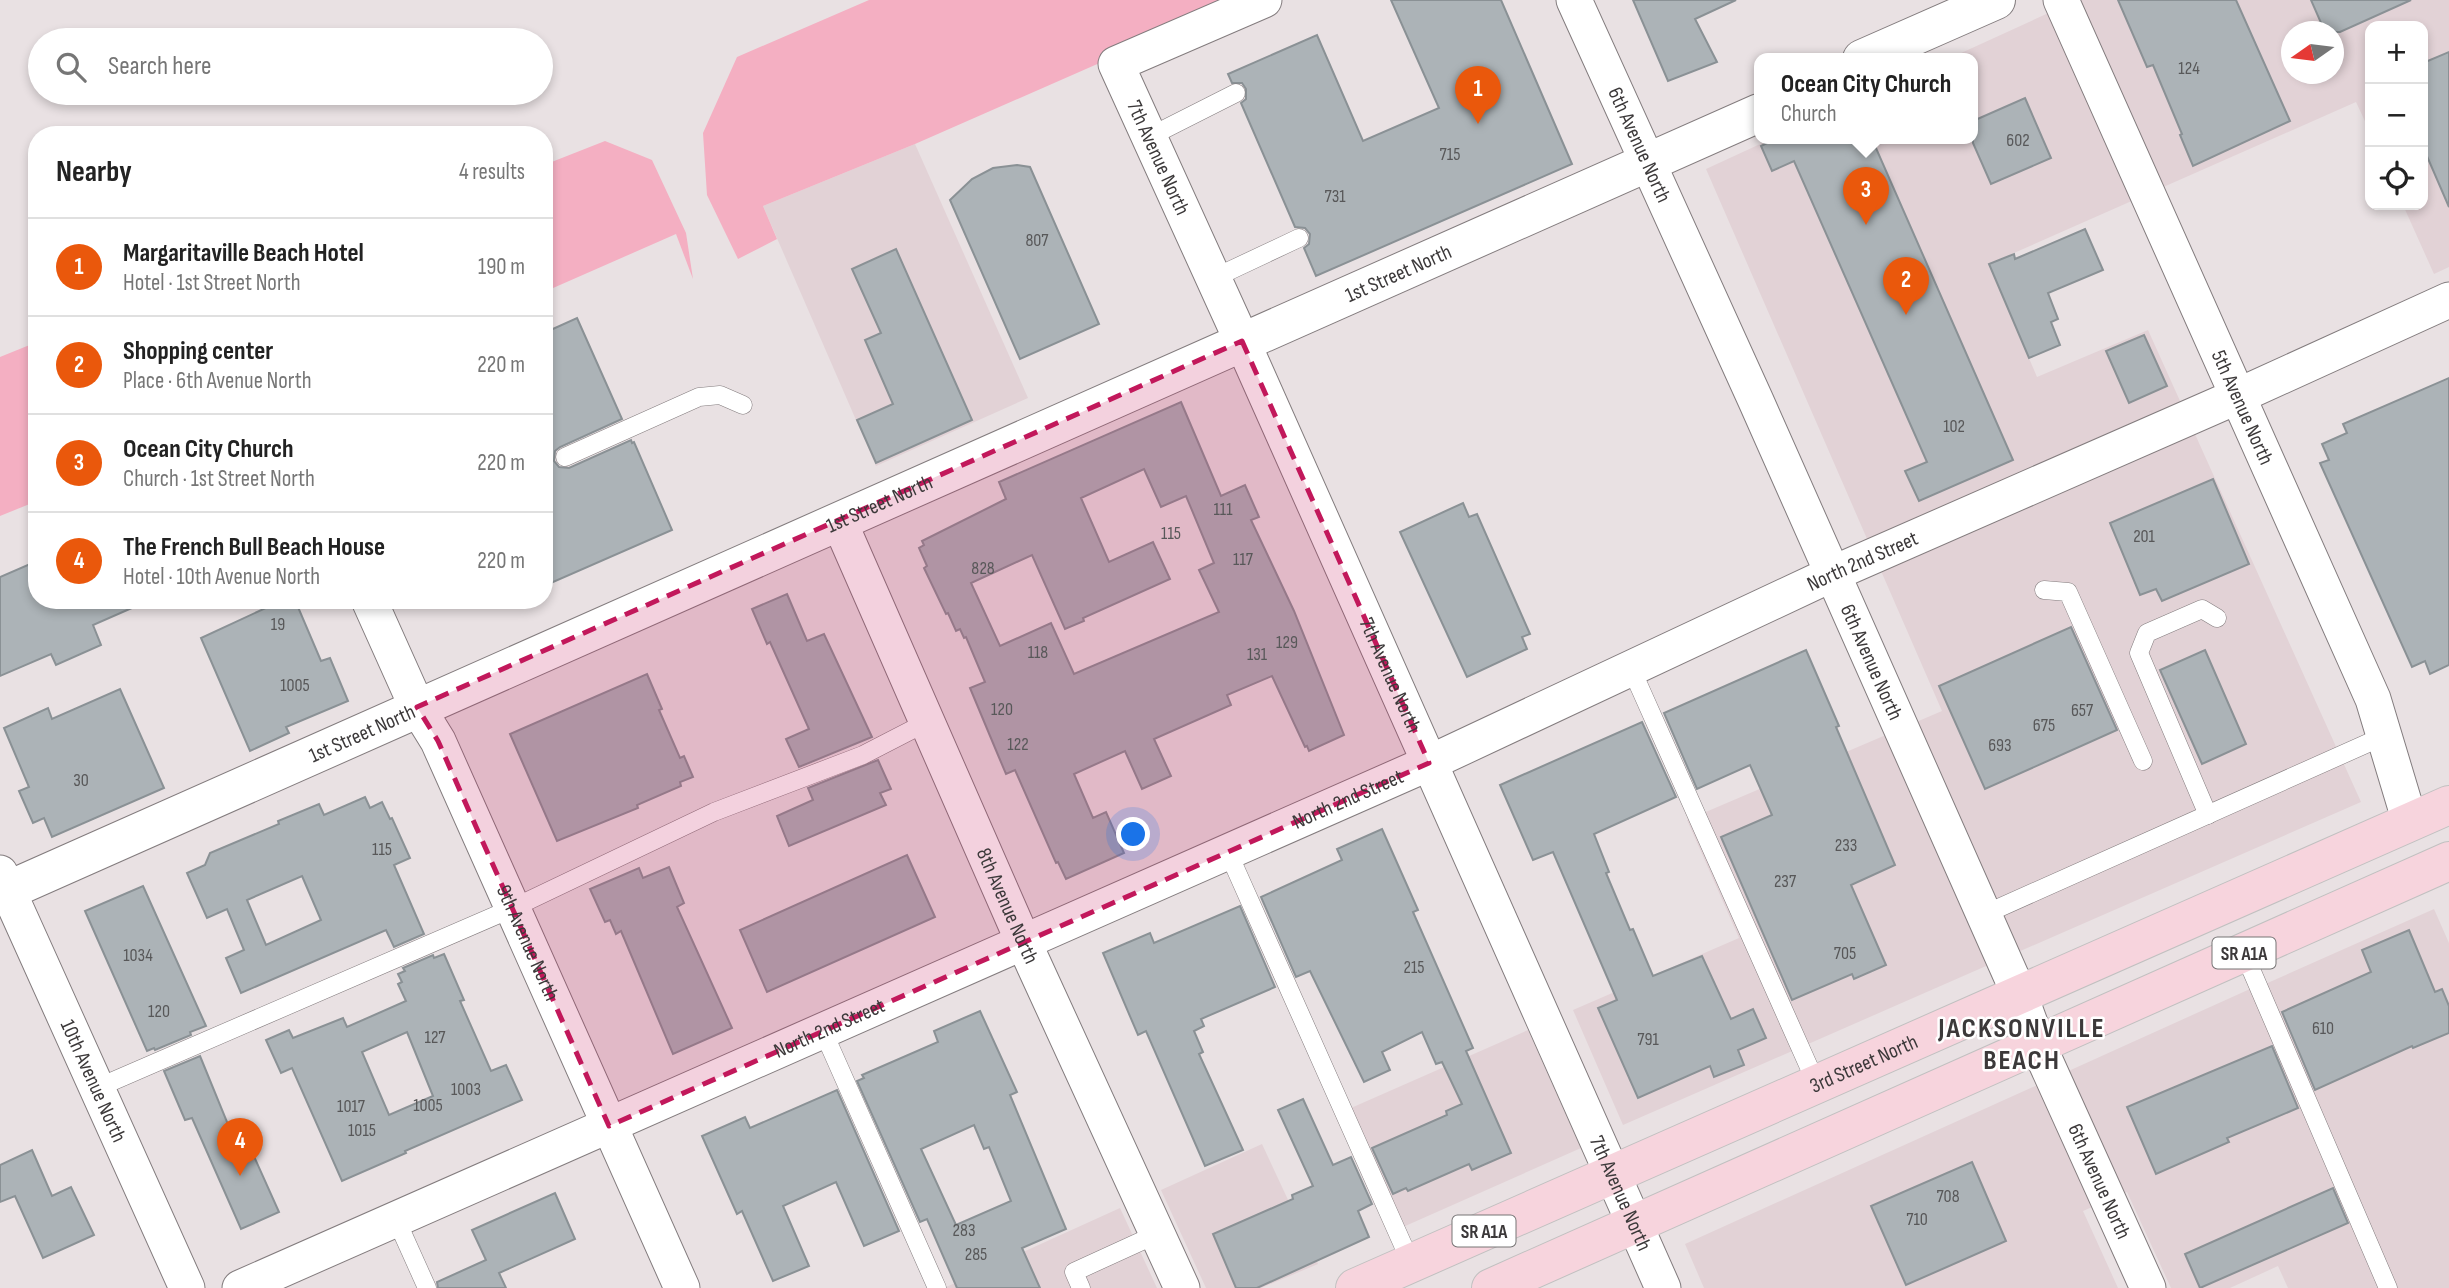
<!DOCTYPE html>
<meta charset="utf-8">
<style>
:root{--surface:#fff;--page:#f6f6f6;--text:#222;--muted:#767676;--line:#e0e0e0;--accent:#ea580c}
body{margin:0;font-family:"Sofia Sans Condensed",sans-serif;background:var(--page);color:var(--text)}
.controls{position:absolute;right:21px;top:21px;display:grid;overflow:hidden;border-radius:14px;box-shadow:0 4px 10px #0003}
.controls button{width:63px;height:63px;display:grid;place-items:center;padding:0;border:0;border-bottom:2px solid var(--line);background:var(--surface);color:var(--text);font:35px sans-serif}
.compass{position:absolute;left:2281px;top:21px;width:63px;height:63px;border-radius:50%;background:var(--surface);box-shadow:0 4px 10px #0003;rotate:256deg}
.you{position:absolute;left:1134px;top:835px;width:24px;height:24px;margin:-18px;border:5px solid #fff;border-radius:50%;background:#1a73e8;box-shadow:0 0 0 10px #1a73e833}
.badge{display:grid;place-items:center;width:46px;height:46px;border-radius:50%;background:var(--accent);color:#fff;font-size:23px;font-weight:700}
.pin{position:absolute;translate:-50% -58px;filter:drop-shadow(0 2px 4px #0008)}
.pin::after{content:'';position:absolute;top:37px;width:24px;height:21px;background:inherit;clip-path:polygon(0 0,100% 0,50% 100%)}
.popup{position:absolute;left:1754px;top:53px;width:224px;height:91px;box-sizing:border-box;display:grid;place-content:center;border-radius:14px;background:var(--surface);filter:drop-shadow(0 2px 5px #0005);font-size:23px;white-space:nowrap;color:var(--muted)}
.popup b{font-size:26px;color:var(--text)}
.popup::after{content:'';position:absolute;left:50%;top:100%;margin-left:-14px;border:14px solid transparent;border-top-color:var(--surface)}
.list{margin:0;padding:0;list-style:none}
h2{display:flex;justify-content:space-between;align-items:center;height:91px;margin:0;padding:0 28px;font-size:30px}
h2 small{font-size:23px;font-weight:400;color:var(--muted)}
.list li{display:grid;grid-template-columns:46px 1fr auto;gap:21px;align-items:center;box-sizing:border-box;height:98px;padding:0 28px;border-top:2px solid var(--line)}
.list b{display:block;font-size:26px;white-space:nowrap}
.list p{margin:0;font-size:23px;white-space:nowrap;color:var(--muted)}
.list em{font-size:23px;font-style:normal;color:var(--muted)}
.icon{flex:none;width:38px;height:38px;fill:none;stroke:currentColor;stroke-width:2;stroke-linecap:round;stroke-linejoin:round}
.map{position:relative;flex:none;width:2449px;height:1288px;overflow:hidden}
.search{position:absolute;background:var(--surface);box-shadow:0 4px 10px #0003;left:28px;top:28px;width:525px;height:77px;display:flex;align-items:center;gap:18px;box-sizing:border-box;padding:0 24px;border-radius:38px;color:var(--muted);font-size:26px}
.panel{position:absolute;background:var(--surface);box-shadow:0 4px 10px #0003;left:28px;top:126px;width:525px;height:483px;border-radius:28px}
.map>svg:first-child{display:block}
.built{fill:#e2d2d6;fill-rule:evenodd}
.green{fill:#f4afc2}
.building{fill:#acb3b7;stroke:#8a9195;stroke-width:2;fill-rule:evenodd}
.lines{fill:none;stroke-linecap:round;stroke-linejoin:round}
.lane-casing{stroke:#837c7e;stroke-width:19}
.street-casing{stroke:#837c7e;stroke-width:37}
.secondary-casing{stroke:#837c7e;stroke-width:40}
.primary-casing{stroke:#c1c0c0;stroke-width:40}
.lane{stroke:#fff;stroke-width:18}
.street{stroke:#fff;stroke-width:35}
.secondary{stroke:#fff;stroke-width:38}
.primary{stroke:#f7d4dd;stroke-width:38}
.marked{fill:#c2185b;fill-opacity:0.2;stroke:#c2185b;stroke-width:5;stroke-dasharray:14 9;stroke-linejoin:round}
.labels{text-anchor:middle;stroke-width:5;stroke-linejoin:round;paint-order:stroke}
.number-label{font-size:18px;fill:#585859}
.shield{fill:#fff;stroke:#767475;stroke-width:2}
.shield-label{font-size:19px;font-weight:bold;fill:#3c393a}
.street-label{font-size:21px;fill:#3c393a;stroke:#fff}
.district-label{font-size:28px;font-weight:bold;letter-spacing:2px;fill:#3c393a;stroke:#fff}
</style>
<div class="map">
<svg width="2449" height="1288" viewBox="0 0 2449 1288">
<rect width="100%" height="100%" fill="#e9e1e3"/>
<g class="built">
<path d="M2077 0H2449V267L2434 274 2403 205H2423V26H2370V132L2356 102 1989 264 2037 377 2148 330 2361 802 1623 1125 1573 1010 1739 938 1687 820 1942 711 1706 169 1771 139H1973V59H1948ZM2292 32H2334V74H2292Z"/>
<polygon points="915,144 1028,398 876,466 763,206"/>
<polygon points="2434,909 2449,943 2449,1288 2288,1288 2278,1266 2230,1288 2171,1288 2127,1192 2083,1211 2118,1288 1704,1288 1685,1244 2250,989 2328,1171 2263,985"/>
<polygon points="1528,1030 1581,1148 1403,1227 1351,1108"/>
<polygon points="1262,1144 1318,1264 1261,1288 1206,1288 1161,1190"/>
<polygon points="1120,1208 1157,1288 944,1288"/>
</g>
<g class="green">
<polygon points="869,0 1243,0 915,144 763,206 777,239 738,259 707,195 703,133 737,57"/>
<polygon points="605,141 652,160 686,233 693,279 676,234 544,292 544,165"/>
<polygon points="37,342 37,501 0,516 0,357"/>
</g>
<g class="building">
<polygon points="1391,0 1501,0 1572,164 1316,276 1304,248 1309,244 1310,234 1305,228 1295,227 1241,103 1246,99 1246,89 1242,83 1232,83 1228,74 1317,35 1363,141 1439,108"/>
<polygon points="1633,0 1736,0 1695,19 1717,62 1668,81"/>
<polygon points="2118,0 2236,0 2290,121 2193,166 2180,135 2182,134 2153,65 2147,67"/>
<polygon points="2311,0 2411,0 2340,32 2325,32"/>
<polygon points="2449,52 2449,207 2423,147 2423,63"/>
<polygon points="2025,98 2051,158 1991,184 1973,143 1973,121"/>
<polygon points="1775,139 1872,139 2013,460 1919,501 1905,471 1927,462 1794,161 1772,171 1761,146"/>
<polygon points="1017,165 1030,167 1099,324 1020,359 950,200 972,179 993,168"/>
<polygon points="2085,229 2103,270 2048,293 2058,319 2051,322 2060,345 2029,358 1989,264 2014,254 2015,259"/>
<polygon points="896,249 972,420 876,463 857,420 893,404 865,340 881,333 852,269"/>
<polygon points="577,318 622,419 560,447 555,451 554,461 559,467 569,468 631,440 632,443 634,442 672,530 544,586 544,333"/>
<polygon points="2144,335 2167,386 2129,403 2106,351"/>
<polygon points="2449,378 2449,665 2430,674 2425,661 2412,667 2320,463 2329,460 2322,444 2347,433 2343,424"/>
<path d="M1181 402 1221 496 1245 485 1259 517 1251 520 1294 611 1344 735 1309 751 1307 746 1305 747 1272 676 1227 695 1231 705 1154 739 1171 776 1142 789 1125 751 1074 774 1093 818 1106 812 1124 853 1066 879 1058 862 1056 863 1015 770 1006 774 998 755 970 688 985 682 966 637 964 638 960 629 956 631 948 613 946 614 924 568 927 566 919 548 924 545 922 541 1006 499 999 482ZM1144 469 1161 507 1186 496 1214 563 1199 570 1219 612 1074 674 1051 623 1000 646 971 583 1032 555 1065 629 1084 621 1083 618 1170 579 1153 542 1109 562 1081 498Z"/>
<polygon points="2213,479 2249,564 2162,601 2156,589 2140,595 2110,523"/>
<polygon points="1463,503 1469,517 1477,514 1530,634 1522,637 1527,649 1467,677 1400,532"/>
<polygon points="37,561 37,600 150,600 93,625 101,645 56,665 51,654 0,676 0,577"/>
<polygon points="787,594 807,641 824,634 872,737 799,767 786,739 809,729 770,642 767,644 752,609"/>
<polygon points="283,600 295,600 321,661 330,658 348,701 286,727 289,733 250,751 201,638"/>
<polygon points="2071,627 2117,730 1985,789 1939,686"/>
<polygon points="1806,650 1839,726 1836,727 1895,865 1851,885 1886,965 1854,979 1852,974 1792,1000 1721,837 1772,815 1750,765 1697,789 1664,713"/>
<polygon points="2205,650 2246,744 2202,764 2160,670"/>
<polygon points="647,674 662,709 659,710 680,758 684,756 693,777 680,782 681,786 637,805 638,808 557,841 510,734"/>
<polygon points="120,689 164,788 52,837 44,818 33,823 19,791 29,787 4,728 48,708 52,719"/>
<polygon points="1642,722 1676,797 1594,834 1609,872 1606,873 1630,930 1633,929 1653,976 1702,956 1731,1019 1753,1009 1766,1038 1738,1050 1744,1065 1714,1077 1710,1066 1638,1098 1598,1008 1617,1000 1553,852 1533,860 1500,785"/>
<polygon points="878,760 891,789 880,793 886,805 789,846 777,816 813,800 808,788"/>
<path d="M365 797 370 808 382 802 390 819 392 818 410 858 394 865 424 934 394 947 386 930 241 993 226 958 244 950 227 909 207 918 187 873 205 865 210 853 279 824 278 821 319 804 324 815ZM302 876 321 920 266 945 247 900Z"/>
<polygon points="1382,829 1418,910 1413,912 1473,1048 1466,1051 1511,1153 1472,1170 1469,1164 1408,1191 1406,1188 1393,1194 1372,1148 1447,1115 1446,1111 1462,1104 1442,1062 1436,1064 1422,1032 1382,1052 1390,1070 1364,1082 1310,971 1296,977 1261,897 1342,860 1337,849"/>
<polygon points="907,855 935,917 767,992 740,930"/>
<polygon points="669,867 684,903 677,907 732,1028 673,1054 621,931 616,934 610,920 605,922 590,889 639,868 643,878"/>
<polygon points="143,886 206,1026 190,1032 191,1035 155,1050 154,1048 147,1051 85,911"/>
<polygon points="1240,906 1275,987 1201,1019 1204,1026 1194,1031 1203,1052 1199,1054 1243,1150 1205,1166 1146,1031 1138,1035 1103,953 1150,933 1154,943"/>
<polygon points="2409,930 2435,992 2442,989 2449,1006 2449,1033 2413,1048 2412,1046 2315,1090 2282,1012 2371,972 2362,950"/>
<path d="M444 954 464 1000 460 1001 491 1071 506 1065 522 1100 405 1151 406 1153 342 1181 292 1068 281 1073 266 1040 289 1030 293 1038 343 1018 347 1027 406 1001 398 984 402 982 398 974 405 971 403 968 433 955 434 958ZM407 1032 433 1096 389 1115 362 1052Z"/>
<path d="M980 1011 1017 1092 1010 1095 1066 1229 1022 1248 1040 1288H957L927 1219 920 1222 857 1081 864 1078 862 1075 938 1042 934 1031ZM974 1125 984 1149 989 1147 1011 1201 956 1225 921 1149Z"/>
<polygon points="2272,1046 2298,1108 2227,1138 2229,1142 2156,1174 2127,1107"/>
<polygon points="200,1056 229,1127 239,1123 279,1212 241,1229 192,1118 185,1120 164,1071"/>
<polygon points="837,1090 899,1231 864,1246 836,1182 783,1206 809,1266 773,1281 742,1211 737,1214 702,1136 745,1117 750,1128"/>
<polygon points="1303,1099 1333,1165 1351,1157 1372,1204 1358,1211 1369,1237 1257,1288 1236,1288 1213,1234 1293,1199 1292,1195 1313,1186 1278,1110"/>
<polygon points="32,1150 52,1196 71,1187 94,1235 43,1258 15,1196 0,1202 0,1165"/>
<polygon points="1972,1162 2006,1241 1906,1285 1871,1206"/>
<polygon points="2333,1188 2348,1223 2200,1288 2185,1254"/>
<polygon points="555,1193 575,1239 499,1273 506,1288 438,1288 437,1282 486,1260 472,1230"/>
</g>
<g class="lines">
<g class="lane-casing">
<g id="lane">
<polyline points="1149,137 1236,93"/>
<polyline points="1214,278 1299,238"/>
<polyline points="565,457 699,397 720,395 743,405"/>
<polyline points="2044,590 2068,592 2143,761"/>
<polyline points="1631,668 1817,1085"/>
<polyline points="2208,815 2139,653 2147,633 2202,609 2217,618"/>
<polyline points="1228,852 1411,1263"/>
<polyline points="1983,915 2386,735"/>
<polyline points="2244,953 2388,1288"/>
<polyline points="823,1031 937,1288"/>
<polyline points="97,1088 513,908 714,812 863,755 927,722"/>
<polyline points="396,1219 427,1288"/>
<polyline points="1081,1288 1074,1272 1157,1234"/>
</g>
</g>
<g class="street-casing">
<g id="street">
<path id="s1" d="M1264 0 1116 64 1242 341 1663 1288"/>
<path id="s2" d="M1574 0 1756 401 2020 996 2038 1045 2148 1288"/>
<path id="s3" d="M2061 0 2373 699 2410 822"/>
<path id="s4" d="M839 521 1023 941 1182 1288"/>
<path id="s5" d="M369 600 417 707 438 741 682 1288"/>
<path id="s6" d="M0 873 187 1288"/>
<path id="s7" d="M240 1288 1429 763 1832 574 2238 396 2449 300"/>
</g>
</g>
<g class="secondary-casing">
<g id="secondary">
<polyline points="1862,59 1996,0"/>
<path id="s8" d="M0 894 1759 113"/>
</g>
</g>
<g class="primary-casing">
<g id="primary">
<path id="s9" d="M1355 1288 2449 805"/>
<polyline points="1491,1288 2449,861"/>
</g>
</g>
<use href="#lane" class="lane"/>
<use href="#street" class="street"/>
<use href="#secondary" class="secondary"/>
<use href="#primary" class="primary"/>
</g>
<path class="marked" d="M1242 341 1429 763 609 1126 438 741 417 707Z"/>
<g class="labels">
<g class="number-label">
<text x="2189" y="74">124</text>
<text x="2018" y="146">602</text>
<text x="1450" y="160">715</text>
<text x="1335" y="202">731</text>
<text x="1037" y="246">807</text>
<text x="1954" y="432">102</text>
<text x="1223" y="515">111</text>
<text x="1171" y="539">115</text>
<text x="2144" y="542">201</text>
<text x="1243" y="565">117</text>
<text x="983" y="574">828</text>
<text x="278" y="630">19</text>
<text x="1287" y="648">129</text>
<text x="1038" y="658">118</text>
<text x="1257" y="660">131</text>
<text x="295" y="691">1005</text>
<text x="1002" y="715">120</text>
<text x="2082" y="716">657</text>
<text x="2044" y="731">675</text>
<text x="1018" y="750">122</text>
<text x="2000" y="751">693</text>
<text x="81" y="786">30</text>
<text x="1846" y="851">233</text>
<text x="382" y="855">115</text>
<text x="1785" y="887">237</text>
<text x="1845" y="959">705</text>
<text x="138" y="961">1034</text>
<text x="1414" y="973">215</text>
<text x="159" y="1017">120</text>
<text x="2323" y="1034">610</text>
<text x="435" y="1043">127</text>
<text x="1648" y="1045">791</text>
<text x="466" y="1095">1003</text>
<text x="428" y="1111">1005</text>
<text x="351" y="1112">1017</text>
<text x="362" y="1136">1015</text>
<text x="1948" y="1202">708</text>
<text x="1917" y="1225">710</text>
<text x="964" y="1236">283</text>
<text x="976" y="1260">285</text>
</g>
<g class="shield">
<rect x="2212.5" y="937.5" width="63" height="31" rx="5"/>
<rect x="1452.5" y="1215.5" width="63" height="31" rx="5"/>
</g>
<g class="shield-label">
<text x="2244" y="960">SR A1A</text>
<text x="1484" y="1238">SR A1A</text>
</g>
<g class="street-label">
<text dy="7" stroke="none"><textPath href="#s2" startOffset="159">6th Avenue North</textPath></text>
<text dy="7" stroke="none"><textPath href="#s1" startOffset="264">7th Avenue North</textPath></text>
<text dy="7" stroke="none"><textPath href="#s8" startOffset="1530">1st Street North</textPath></text>
<text dy="7" stroke="none"><textPath href="#s3" startOffset="446">5th Avenue North</textPath></text>
<text dy="7" stroke="none"><textPath href="#s8" startOffset="962">1st Street North</textPath></text>
<text dy="7" stroke="none"><textPath href="#s7" startOffset="1778">North 2nd Street</textPath></text>
<text dy="7" stroke="none"><textPath href="#s2" startOffset="726">6th Avenue North</textPath></text>
<text dy="7" stroke="none"><textPath href="#s1" startOffset="831">7th Avenue North</textPath></text>
<text dy="7" stroke="none"><textPath href="#s8" startOffset="396">1st Street North</textPath></text>
<text dy="7" stroke="none"><textPath href="#s7" startOffset="1211">North 2nd Street</textPath></text>
<text dy="7" stroke="none"><textPath href="#s4" startOffset="420">8th Avenue North</textPath></text>
<text dy="7" stroke="none"><textPath href="#s5" startOffset="378">9th Avenue North</textPath></text>
<text dy="7" stroke="none"><textPath href="#s7" startOffset="644">North 2nd Street</textPath></text>
<text dy="7" stroke="none"><textPath href="#s9" startOffset="556">3rd Street North</textPath></text>
<text dy="7" stroke="none"><textPath href="#s6" startOffset="228">10th Avenue North</textPath></text>
<text dy="7" stroke="none"><textPath href="#s2" startOffset="1293">6th Avenue North</textPath></text>
<text dy="7" stroke="none"><textPath href="#s1" startOffset="1398">7th Avenue North</textPath></text>
</g>
<g class="district-label">
<text x="2022" y="1037">JACKSONVILLE<tspan x="2022" dy="32">BEACH</tspan></text>
</g>
</g>
</svg>
<div class="controls">
<button>+</button>
<button>−</button>
<button><svg class="icon" aria-label="locate" viewBox="0 0 24 24"><circle cx="12" cy="12" r="6"/><path d="M12 2v4M12 18v4M2 12h4M18 12h4"/></svg></button>
</div>
<svg class="compass" viewBox="-18 -18 36 36"><path d="M0-13l5 13h-10z" fill="#e53935"/><path d="M0 13l5-13h-10z" fill="#767676"/></svg>
<div class="you"></div>
<div class="pin badge" style="left:1478px;top:124px">1</div>
<div class="pin badge" style="left:1906px;top:315px">2</div>
<div class="pin badge" style="left:1866px;top:225px">3</div>
<div class="popup"><b>Ocean City Church</b>Church</div>
<div class="pin badge" style="left:240px;top:1176px">4</div>
<div class="search"><svg class="icon" aria-label="search" viewBox="0 0 24 24"><circle cx="10" cy="10" r="6"/><path d="M15 15l6 6"/></svg>Search here</div>
<section class="panel">
<h2>Nearby<small>4 results</small></h2>
<ul class="list">
<li><span class="badge">1</span><div><b>Margaritaville Beach Hotel</b><p>Hotel · 1st Street North</p></div><em>190 m</em></li>
<li><span class="badge">2</span><div><b>Shopping center</b><p>Place · 6th Avenue North</p></div><em>220 m</em></li>
<li><span class="badge">3</span><div><b>Ocean City Church</b><p>Church · 1st Street North</p></div><em>220 m</em></li>
<li><span class="badge">4</span><div><b>The French Bull Beach House</b><p>Hotel · 10th Avenue North</p></div><em>220 m</em></li>
</ul>
</section>
</div>
